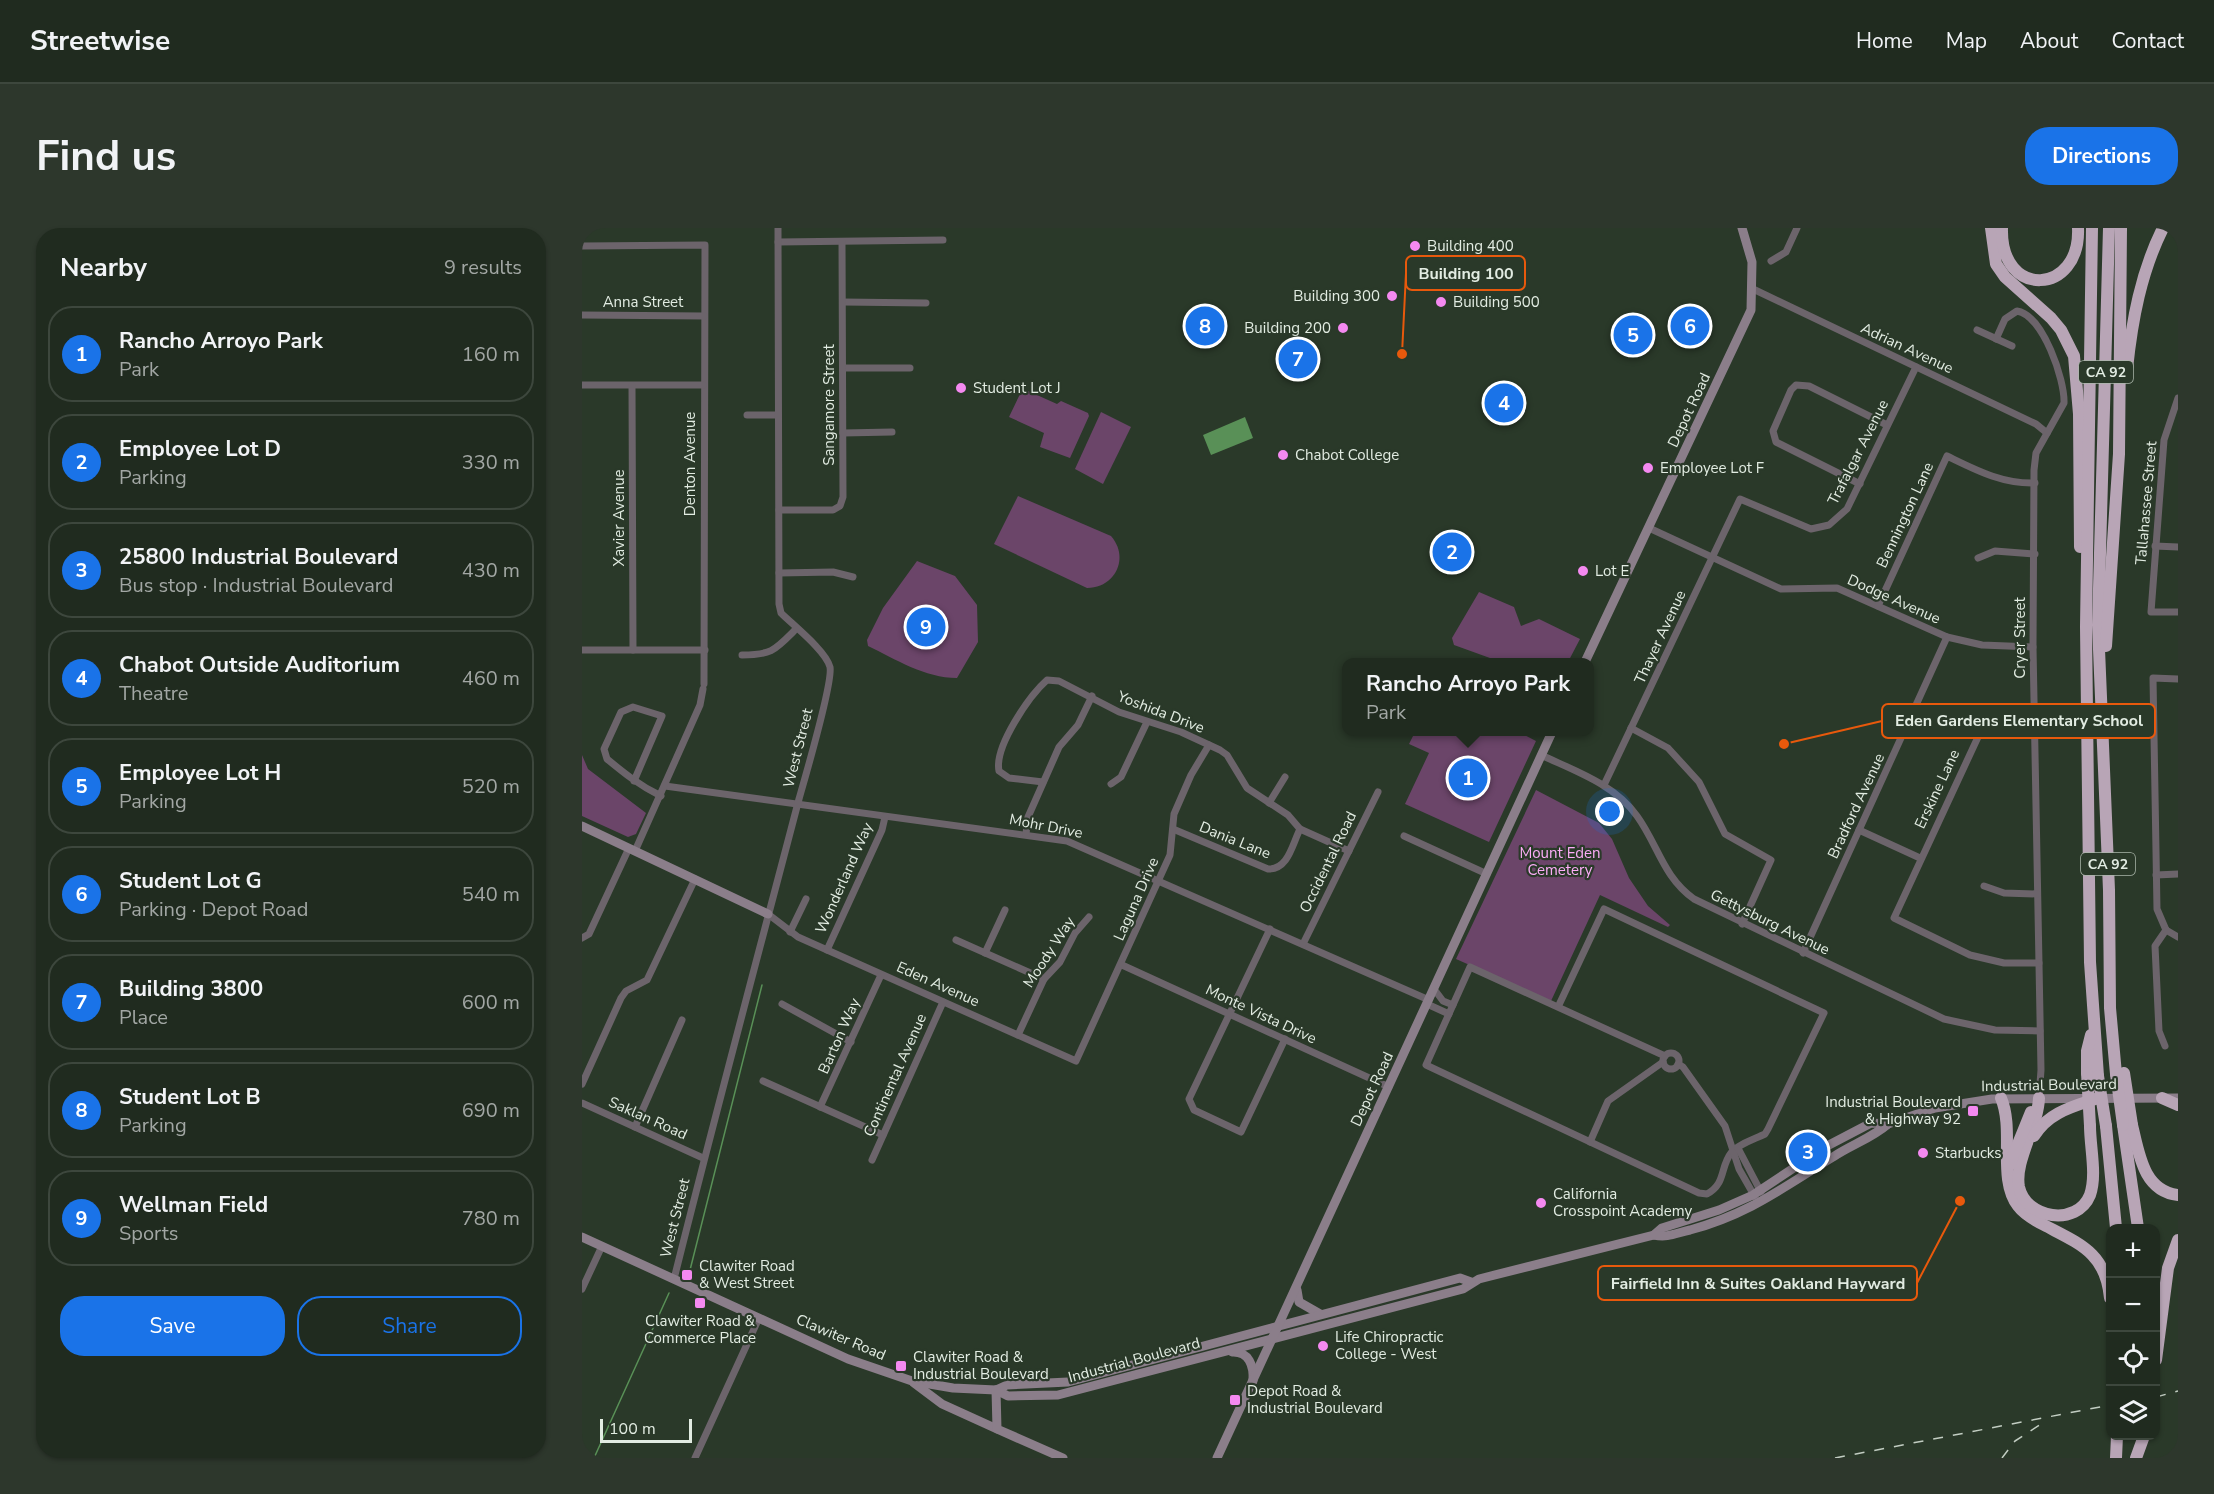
<!DOCTYPE html>
<meta charset="utf-8">
<style>
:root{--surface:#202b1f;--page:#2d372c;--text:#f1f3f6;--muted:#a2a7a4;--line:#3d473d;--accent:#1a73e8}
body{margin:0;font-family:"Nunito Sans",sans-serif;background:var(--page);color:var(--text)}
.controls{position:absolute;right:18px;bottom:18px;display:grid;overflow:hidden;border-radius:12px;box-shadow:0 2px 4px #0004}
.controls button{width:54px;height:54px;display:grid;place-items:center;padding:0;border:0;border-bottom:2px solid var(--line);background:var(--surface);color:var(--text);font:30px sans-serif}
.scale{position:absolute;left:18px;bottom:15px;width:92px;box-sizing:border-box;padding-left:6px;border:3px solid #e2ece2;border-top:0;font-size:16px;line-height:21px;white-space:nowrap;color:#e2ece2;-webkit-text-stroke:4px #2a3929;paint-order:stroke}
.you{position:absolute;left:1028px;top:584px;width:21px;height:21px;margin:-15px;border:4px solid #fff;border-radius:50%;background:#1a73e8;box-shadow:0 0 0 9px #1a73e833}
.badge{display:grid;place-items:center;width:39px;height:39px;border-radius:50%;background:var(--accent);color:#fff;font-size:20px;font-weight:700}
.pin{position:absolute;translate:-50% -50%;border:3px solid #fff;box-shadow:0 2px 6px #0006}
.popup{position:absolute;left:760px;top:430px;width:252px;height:78px;box-sizing:border-box;display:grid;place-content:center;border-radius:12px;background:var(--surface);filter:drop-shadow(0 2px 4px #0005);font-size:20px;white-space:nowrap;color:var(--muted)}
.popup b{font-size:22px;color:var(--text)}
.popup::after{content:'';position:absolute;left:50%;top:100%;margin-left:-12px;border:12px solid transparent;border-top-color:var(--surface)}
.list{margin:0;padding:0;list-style:none}
h2{display:flex;justify-content:space-between;align-items:center;height:78px;margin:0;padding:0 24px;font-size:26px}
h2 small{font-size:20px;font-weight:400;color:var(--muted)}
.list li{display:grid;grid-template-columns:39px 1fr auto;gap:18px;align-items:center;box-sizing:border-box;height:96px;margin:0 12px 12px;padding:0 12px;border:2px solid var(--line);border-radius:24px}
.list b{display:block;font-size:22px;white-space:nowrap}
.list p{margin:0;font-size:20px;white-space:nowrap;color:var(--muted)}
.list em{font-size:20px;font-style:normal;color:var(--muted)}
.actions{display:flex;gap:12px;padding:18px 24px}
.actions a{flex:1;padding:14px 0;border:2px solid var(--accent);border-radius:24px;text-align:center;font-size:21px;color:var(--accent)}
.actions .main{background:var(--accent);color:#fff}
.icon{flex:none;width:33px;height:33px;fill:none;stroke:currentColor;stroke-width:2;stroke-linecap:round;stroke-linejoin:round}
.map{position:relative;flex:none;width:1596px;height:1230px;overflow:hidden;border-radius:24px}
header{display:flex;align-items:center;gap:36px;box-sizing:border-box;height:84px;padding:0 30px;background:var(--surface);border-bottom:2px solid var(--line)}
header strong{font-size:28px}
nav{display:flex;gap:33px;margin-inline-start:auto;font-size:21px}
.intro{display:flex;align-items:center;justify-content:space-between;box-sizing:border-box;height:144px;padding:0 36px}
h1{margin:0;font-size:42px}
.button{padding:15px 27px;border-radius:24px;background:var(--accent);color:#fff;font-size:21px;font-weight:700}
main{display:flex;gap:36px;padding:0 36px}
aside{flex:1;background:var(--surface);border-radius:24px;box-shadow:0 2px 4px #0004}
.map>svg:first-child{display:block}
.green{fill:#6b4569}
.water{fill:#599057}
.lines{fill:none;stroke-linecap:round;stroke-linejoin:round}
.stream{stroke:#599057;stroke-width:1.5}
.street{stroke:#6c646b;stroke-width:7}
.secondary{stroke:#8b7e8a;stroke-width:9}
.highway{stroke:#b8a5b6;stroke-width:12}
.rail{stroke:#c2cdc2;stroke-width:1.5;stroke-dasharray:10 10;stroke-linecap:butt}
.highway-bridge{stroke:#b8a5b6;stroke-width:12}
.poi-dot{fill:#f489f0;stroke:#2a3929;stroke-width:2}
.labels{text-anchor:middle;stroke-width:4.5;stroke-linejoin:round;paint-order:stroke}
.shield{fill:#2a3929;stroke:#abb6aa;stroke-width:1.5}
.shield-label{font-size:14px;font-weight:bold;fill:#e2ece2}
.poi-label{font-size:15px;fill:#e2ece2;stroke:#2a3929;text-anchor:start}
.street-label{font-size:15px;fill:#e2ece2;stroke:#2a3929}
.park-label{font-size:15px;fill:#fcadf8;stroke:#2a3929}
.leader{fill:none;stroke:#e8590c;stroke-width:2}
.callout-dot{fill:#e8590c;stroke:#2a3929;stroke-width:2}
.callout{fill:#2a3929;stroke:#e8590c;stroke-width:2}
.callout-label{font-size:16px;text-anchor:middle;font-weight:bold;fill:#e2ece2}
</style>
<header>
<strong>Streetwise</strong>
<nav><a>Home</a><a>Map</a><a>About</a><a>Contact</a></nav>
</header>
<div class="intro"><h1>Find us</h1><a class="button">Directions</a></div>
<main>
<aside>
<h2>Nearby<small>9 results</small></h2>
<ul class="list">
<li><span class="badge">1</span><div><b>Rancho Arroyo Park</b><p>Park</p></div><em>160 m</em></li>
<li><span class="badge">2</span><div><b>Employee Lot D</b><p>Parking</p></div><em>330 m</em></li>
<li><span class="badge">3</span><div><b>25800 Industrial Boulevard</b><p>Bus stop · Industrial Boulevard</p></div><em>430 m</em></li>
<li><span class="badge">4</span><div><b>Chabot Outside Auditorium</b><p>Theatre</p></div><em>460 m</em></li>
<li><span class="badge">5</span><div><b>Employee Lot H</b><p>Parking</p></div><em>520 m</em></li>
<li><span class="badge">6</span><div><b>Student Lot G</b><p>Parking · Depot Road</p></div><em>540 m</em></li>
<li><span class="badge">7</span><div><b>Building 3800</b><p>Place</p></div><em>600 m</em></li>
<li><span class="badge">8</span><div><b>Student Lot B</b><p>Parking</p></div><em>690 m</em></li>
<li><span class="badge">9</span><div><b>Wellman Field</b><p>Sports</p></div><em>780 m</em></li>
</ul>
<div class="actions"><a class="main">Save</a><a>Share</a></div>
</aside>
<div class="map">
<svg width="1596" height="1230" viewBox="0 0 1596 1230">
<rect width="100%" height="100%" fill="#2a3929"/>
<g class="green">
<polygon points="446,163 475,176 479,173 506,185 507,188 488,230 458,219 462,205 427,189 438,166"/>
<polygon points="519,184 549,199 521,256 493,241"/>
<path d="M436 268 529 308C548 330 533 360 505 360L412 316Z"/>
<path d="M335 333 373 348 395 377 396 414 375 450C343 450 313 431 286 418L285 412 301 380Z"/>
<polygon points="897,364 932,379 939,398 957,391 998,411 986,434 919,434 872,417 870,410"/>
<polygon points="833,504 937,504 954,513 907,614 823,576 847,525 827,516"/>
<polygon points="0,527 6,541 64,585 54,606 46,609 0,588"/>
<polygon points="954,562 1017,595 1030,611 1047,650 1066,678 1088,697 1086,699 1018,667 969,773 874,731"/>
</g>
<polygon class="water" points="663,189 671,210 629,227 621,207"/>
<g class="lines">
<g class="stream">
<polyline points="108,1042 180,757"/>
<polyline points="12,1230 87,1065"/>
</g>
<g class="street">
<polyline points="196,14 361,12"/>
<polyline points="0,18 123,17 122,456"/>
<polyline points="1189,33 1204,24 1215,0"/>
<polyline points="1171,61 1454,196 1465,205"/>
<polyline points="261,74 344,75"/>
<polyline points="0,87 122,88"/>
<polyline points="1395,102 1430,118"/>
<path d="M1414 111 1423 91 1435 83C1461 87 1483 152 1482 175L1454 225 1452 242 1451 419 1459 842 1457 870"/>
<polyline points="261,140 328,140"/>
<polyline points="0,157 121,157"/>
<polyline points="50,158 51,422"/>
<polyline points="1596,170 1582,212 1569,384 1596,384"/>
<polyline points="165,187 196,187"/>
<polyline points="261,205 310,204"/>
<polyline points="1278,256 1194,214 1191,203 1209,162 1214,157 1227,158 1305,197"/>
<polyline points="197,282 251,282 258,278 261,269 260,14"/>
<polyline points="1067,300 1199,361 1255,360 1365,409 1400,417 1451,419"/>
<polyline points="1573,318 1596,319"/>
<polyline points="1396,330 1413,323 1453,326"/>
<polyline points="197,345 251,344 271,349"/>
<path d="M1296 378 1365 228C1394 242 1420 256 1453 255"/>
<polyline points="0,422 123,422"/>
<path d="M160 427C190 427 193 422 214 401"/>
<polyline points="1452,480 1419,482 1403,494 1312,690 1388,727 1422,735 1457,735"/>
<polyline points="1049,500 1086,520 1117,554 1143,606 1189,632 1160,696"/>
<path d="M959 527C993 543 1032 556 1055 588 1076 617 1081 649 1112 671L1362 791 1413 802 1458 803"/>
<path d="M52 553 80 488 51 479 39 484 22 521 25 531C42 545 58 558 79 568"/>
<path d="M461 554 427 550 417 543C412 519 447 468 465 452L477 453 537 484 599 504 638 522 645 527 665 560 706 587 718 601 767 623"/>
<polyline points="529,556 539,549 565,494"/>
<polyline points="1022,557 1158,271 1229,301 1247,297 1265,281 1334,139"/>
<polyline points="83,558 485,613 847,772"/>
<polyline points="687,575 703,549"/>
<path d="M591 601 686 641C706 642 710 617 718 601"/>
<polyline points="1277,602 1338,630"/>
<polyline points="444,606 446,589 477,519 496,497 510,468"/>
<polyline points="822,608 905,646"/>
<polyline points="53,623 118,477 121,461"/>
<polyline points="1574,647 1596,646"/>
<polyline points="1402,658 1422,665 1455,666"/>
<polyline points="186,686 216,709 494,833 588,627 592,586 609,547 627,517"/>
<polyline points="688,701 607,871 612,882 659,904 703,811"/>
<polyline points="1584,702 1575,681 1571,450 1596,451"/>
<polyline points="1584,702 1596,709"/>
<polyline points="208,704 224,671"/>
<polyline points="0,710 7,706 47,620"/>
<polyline points="374,712 462,751"/>
<polyline points="721,716 796,564"/>
<polyline points="245,722 300,602 303,589"/>
<polyline points="403,725 423,682"/>
<polyline points="1221,725 1365,409"/>
<polyline points="540,737 807,859"/>
<polyline points="852,761 861,773 871,777"/>
<polyline points="200,776 269,814"/>
<polyline points="845,776 867,786"/>
<path d="M976 779 1022 681 1242 785 1186 901 1183 906C1173 911 1156 916 1149 925 1138 939 1144 956 1125 966L1117 965 844 837 888 739C953 768 1018 798 1083 828"/>
<polyline points="436,807 462,751 478,734 493,705 507,689"/>
<polyline points="1583,818 1577,803 1573,718 1584,702"/>
<circle cx="1089" cy="833" r="8"/>
<polyline points="1096,836 1101,839 1143,898 1157,941 1173,969"/>
<polyline points="181,853 301,907"/>
<polyline points="0,856 39,770 44,763 65,752 113,651"/>
<polyline points="0,875 121,930"/>
<polyline points="238,879 299,747"/>
<polyline points="53,899 100,792"/>
<polyline points="1008,914 1026,873 1081,834"/>
<polyline points="1156,920 1179,964"/>
<polyline points="290,932 361,774"/>
<path d="M92 1051C132 891 175 731 217 571 223 550 251 454 248 439 244 423 211 397 199 385L197 376 196 0"/>
<polyline points="0,1061 20,1018"/>
<polyline points="113,1230 177,1090"/>
</g>
<g class="secondary">
<polyline points="1003,434 1169,82 1170,34 1160,0"/>
<polyline points="0,598 186,686"/>
<polyline points="1072,1007 1080,1000 1137,982 1171,967 1245,918 1289,895 1306,896 1353,880 1410,871 1596,870"/>
<path d="M0 1009 266 1131 330 1153 371 1160 414 1162 426 1168 476 1167 881 1061 897 1051 1072 1007C1086 1010 1094 1005 1108 1002 1167 986 1200 960 1251 929 1269 917 1290 910 1306 896"/>
<polyline points="715,1062 717,1074 738,1086"/>
<path d="M650 1124C667 1123 672 1138 671 1153"/>
<polyline points="332,1155 360,1176 415,1201"/>
<polyline points="414,1162 425,1157 486,1154 878,1050 889,1054"/>
<polyline points="414,1162 415,1201 481,1230"/>
<polyline points="635,1230 970,504"/>
</g>
<g class="highway">
<polyline points="1409,0 1414,36 1423,49 1469,90 1479,102 1492,128 1497,186 1498,319"/>
<path d="M1420 0C1418 72 1499 67 1496 0"/>
<polyline points="1510,0 1504,399 1508,734 1516,848"/>
<polyline points="1527,0 1516,397 1527,662 1528,780 1534,846"/>
<path d="M1545 141C1550 92 1559 44 1581 0"/>
<polyline points="1524,418 1537,226 1539,0"/>
<polyline points="1505,845 1505,823 1509,807"/>
<path d="M1419 870C1433 903 1415 950 1436 978 1442 986 1452 992 1462 997 1498 1016 1524 1025 1528 1070"/>
<path d="M1457 870C1456 899 1432 933 1437 959 1444 991 1495 999 1508 967 1515 947 1508 919 1508 898"/>
<polyline points="1580,870 1596,877"/>
<polyline points="1541,897 1556,1000"/>
<path d="M1550 897C1557 925 1561 963 1596 967"/>
<polyline points="1524,898 1534,1000"/>
<path d="M1452 908C1466 885 1489 879 1513 871"/>
<polyline points="1427,938 1449,884"/>
<polyline points="1574,1132 1586,1040 1596,1012"/>
<polyline points="1534,1230 1535,1208"/>
<polyline points="1554,1230 1562,1208"/>
</g>
<g class="rail">
<polyline points="1574,1169 1596,1163"/>
<polyline points="1253,1230 1528,1177"/>
<polyline points="1420,1230 1433,1213 1459,1196"/>
</g>
<g class="highway-bridge">
<polyline points="1505,845 1508,898"/>
<polyline points="1542,845 1550,897"/>
<polyline points="1534,846 1541,897"/>
<polyline points="1516,848 1524,898"/>
</g>
</g>
<g class="poi-dot">
<circle cx="833" cy="18" r="6"/>
<circle cx="810" cy="68" r="6"/>
<circle cx="859" cy="74" r="6"/>
<circle cx="761" cy="100" r="6"/>
<circle cx="379" cy="160" r="6"/>
<circle cx="701" cy="227" r="6"/>
<circle cx="1066" cy="240" r="6"/>
<circle cx="1001" cy="343" r="6"/>
<rect x="1385" y="877" width="12" height="12" rx="3"/>
<circle cx="1341" cy="925" r="6"/>
<circle cx="959" cy="975" r="6"/>
<rect x="99" y="1041" width="12" height="12" rx="3"/>
<rect x="112" y="1069" width="12" height="12" rx="3"/>
<circle cx="741" cy="1118" r="6"/>
<rect x="313" y="1132" width="12" height="12" rx="3"/>
<rect x="647" y="1166" width="12" height="12" rx="3"/>
</g>
<g class="labels">
<g class="shield">
<rect x="1497" y="133" width="54" height="22" rx="4.5"/>
<rect x="1499" y="625" width="54" height="22" rx="4.5"/>
</g>
<g class="shield-label">
<text x="1524" y="149">CA 92</text>
<text x="1526" y="641">CA 92</text>
</g>
<g class="poi-label">
<text x="845" y="23">Building 400</text>
<text x="798" y="73" text-anchor="end">Building 300</text>
<text x="871" y="79">Building 500</text>
<text x="749" y="105" text-anchor="end">Building 200</text>
<text x="391" y="165">Student Lot J</text>
<text x="713" y="232">Chabot College</text>
<text x="1078" y="245">Employee Lot F</text>
<text x="1013" y="348">Lot E</text>
<text x="1379" y="879" text-anchor="end">Industrial Boulevard<tspan x="1379" dy="17">&amp; Highway 92</tspan></text>
<text x="1353" y="930">Starbucks</text>
<text x="971" y="971">California<tspan x="971" dy="17">Crosspoint Academy</tspan></text>
<text x="117" y="1043">Clawiter Road<tspan x="117" dy="17">&amp; West Street</tspan></text>
<text x="118" y="1098" text-anchor="middle">Clawiter Road &amp;<tspan x="118" dy="17">Commerce Place</tspan></text>
<text x="753" y="1114">Life Chiropractic<tspan x="753" dy="17">College - West</tspan></text>
<text x="331" y="1134">Clawiter Road &amp;<tspan x="331" dy="17">Industrial Boulevard</tspan></text>
<text x="665" y="1168">Depot Road &amp;<tspan x="665" dy="17">Industrial Boulevard</tspan></text>
</g>
<g class="street-label">
<text x="61" y="79">Anna Street</text>
<text transform="translate(1325 120) rotate(25)" y="5">Adrian Avenue</text>
<text transform="translate(247 177) rotate(-90)" y="5">Sangamore Street</text>
<text transform="translate(1107 182) rotate(-65)" y="5">Depot Road</text>
<text transform="translate(1276 224) rotate(-63)" y="5">Trafalgar Avenue</text>
<text transform="translate(108 236) rotate(-90)" y="5">Denton Avenue</text>
<text transform="translate(1564 275) rotate(-85)" y="5">Tallahassee Street</text>
<text transform="translate(1323 287) rotate(-65)" y="5">Bennington Lane</text>
<text transform="translate(37 290) rotate(-90)" y="5">Xavier Avenue</text>
<text transform="translate(1312 371) rotate(24)" y="5">Dodge Avenue</text>
<text transform="translate(1078 409) rotate(-65)" y="5">Thayer Avenue</text>
<text transform="translate(1438 410) rotate(-90)" y="5">Cryer Street</text>
<text transform="translate(579 484) rotate(21)" y="5">Yoshida Drive</text>
<text transform="translate(216 520) rotate(-76)" y="5">West Street</text>
<text transform="translate(1355 561) rotate(-65)" y="5">Erskine Lane</text>
<text transform="translate(1274 578) rotate(-65)" y="5">Bradford Avenue</text>
<text transform="translate(464 598) rotate(11)" y="5">Mohr Drive</text>
<text transform="translate(653 612) rotate(22)" y="5">Dania Lane</text>
<text transform="translate(746 634) rotate(-64)" y="5">Occidental Road</text>
<text transform="translate(262 650) rotate(-66)" y="5">Wonderland Way</text>
<text transform="translate(554 671) rotate(-66)" y="5">Laguna Drive</text>
<text transform="translate(1188 694) rotate(26)" y="5">Gettysburg Avenue</text>
<text transform="translate(467 724) rotate(-57)" y="5">Moody Way</text>
<text transform="translate(356 756) rotate(24)" y="5">Eden Avenue</text>
<text transform="translate(679 786) rotate(25)" y="5">Monte Vista Drive</text>
<text transform="translate(257 808) rotate(-66)" y="5">Barton Way</text>
<text transform="translate(313 847) rotate(-66)" y="5">Continental Avenue</text>
<text transform="translate(1467 857) rotate(-1)" y="5">Industrial Boulevard</text>
<text transform="translate(790 861) rotate(-65)" y="5">Depot Road</text>
<text transform="translate(66 890) rotate(24)" y="5">Saklan Road</text>
<text transform="translate(93 990) rotate(-76)" y="5">West Street</text>
<text transform="translate(259 1109) rotate(23)" y="5">Clawiter Road</text>
<text transform="translate(552 1132) rotate(-15)" y="5">Industrial Boulevard</text>
</g>
<g class="park-label">
<text x="978" y="630">Mount Eden<tspan x="978" dy="17">Cemetery</tspan></text>
</g>
</g>
<path class="leader" d="M820 126L824 45M1202 516L1300 493M1378 973L1335 1055"/>
<g class="callout-dot">
<circle cx="820" cy="126" r="6"/>
<circle cx="1202" cy="516" r="6"/>
<circle cx="1378" cy="973" r="6"/>
</g>
<g class="callout">
<rect x="824" y="28" width="119" height="34" rx="6"/>
<rect x="1300" y="476" width="273" height="34" rx="6"/>
<rect x="1016" y="1038" width="319" height="34" rx="6"/>
</g>
<g class="callout-label">
<text x="884" y="51">Building 100</text>
<text x="1437" y="498">Eden Gardens Elementary School</text>
<text x="1176" y="1061">Fairfield Inn &amp; Suites Oakland Hayward</text>
</g>
</svg>
<div class="controls">
<button>+</button>
<button>−</button>
<button><svg class="icon" aria-label="locate" viewBox="0 0 24 24"><circle cx="12" cy="12" r="6"/><path d="M12 2v4M12 18v4M2 12h4M18 12h4"/></svg></button>
<button><svg class="icon" aria-label="layers" viewBox="0 0 24 24"><path d="M12 4l9 5-9 5-9-5zM3 14l9 5 9-5"/></svg></button>
</div>
<div class="scale">100 m</div>
<div class="you"></div>
<div class="pin badge" style="left:886px;top:550px">1</div>
<div class="popup"><b>Rancho Arroyo Park</b>Park</div>
<div class="pin badge" style="left:870px;top:324px">2</div>
<div class="pin badge" style="left:1226px;top:924px">3</div>
<div class="pin badge" style="left:922px;top:175px">4</div>
<div class="pin badge" style="left:1051px;top:107px">5</div>
<div class="pin badge" style="left:1108px;top:98px">6</div>
<div class="pin badge" style="left:716px;top:131px">7</div>
<div class="pin badge" style="left:623px;top:98px">8</div>
<div class="pin badge" style="left:344px;top:399px">9</div>
</div>
</main>
